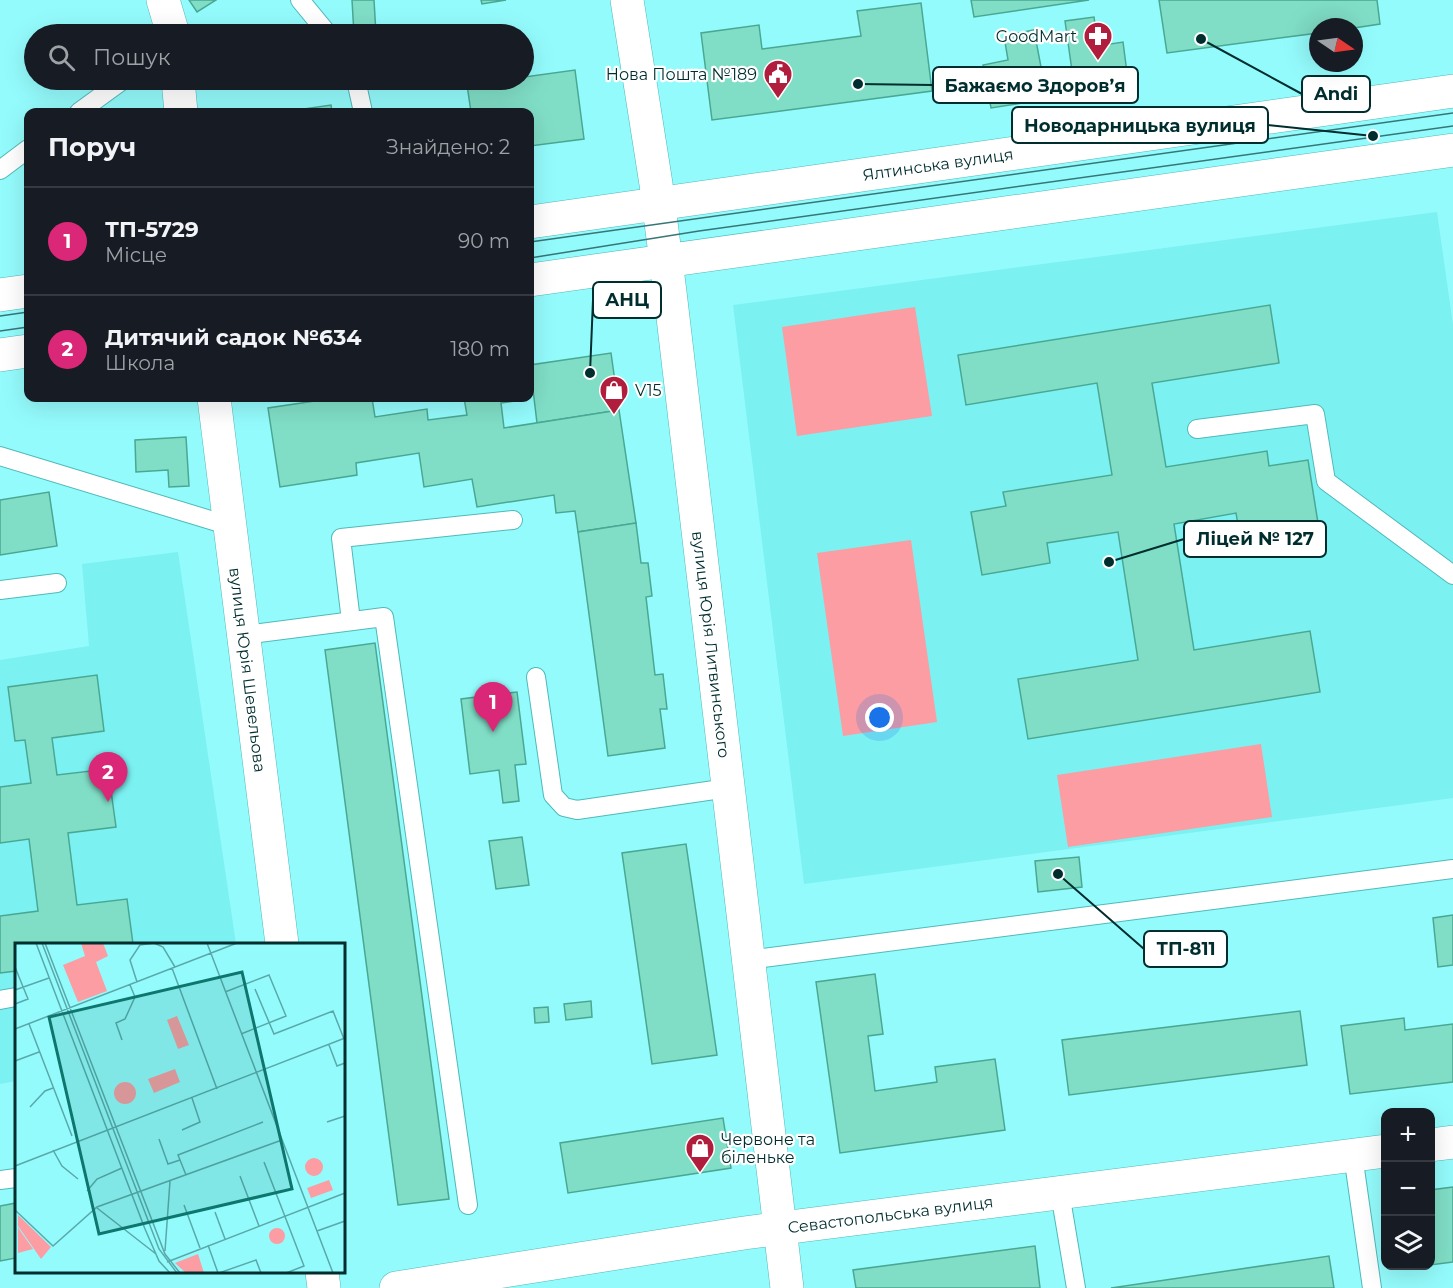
<!DOCTYPE html>
<html lang="uk">
<meta charset="utf-8">
<style>
:root{--surface:#171b24;--page:#242831;--text:#f1f3f6;--muted:#9ea1a6;--line:#363941;--accent:#db2777}
body{margin:0;font-family:Montserrat,sans-serif;background:var(--page);color:var(--text)}
.controls{position:absolute;right:18px;bottom:18px;display:grid;overflow:hidden;border-radius:12px;box-shadow:0 6px 24px #0002}
.controls button{width:54px;height:54px;display:grid;place-items:center;padding:0;border:0;border-bottom:2px solid var(--line);background:var(--surface);color:var(--text);font:30px sans-serif}
.compass{position:absolute;left:1309px;top:18px;width:54px;height:54px;border-radius:50%;background:var(--surface);box-shadow:0 6px 24px #0002;rotate:103deg}
.you{position:absolute;left:880px;top:718px;width:21px;height:21px;margin:-15px;border:4px solid #fff;border-radius:50%;background:#1a73e8;box-shadow:0 0 0 9px #1a73e833}
.badge{display:grid;place-items:center;width:39px;height:39px;border-radius:50%;background:var(--accent);color:#fff;font-size:20px;font-weight:700}
.pin{position:absolute;translate:-50% -50px;filter:drop-shadow(0 2px 3px #0008)}
.pin::after{content:'';position:absolute;top:32px;width:21px;height:18px;background:inherit;clip-path:polygon(0 0,100% 0,50% 100%)}
.list{margin:0;padding:0;list-style:none}
h2{display:flex;justify-content:space-between;align-items:center;height:78px;margin:0;padding:0 24px;font-size:26px}
h2 small{font-size:20px;font-weight:400;color:var(--muted)}
.list li{display:grid;grid-template-columns:39px 1fr auto;gap:18px;align-items:center;box-sizing:border-box;height:108px;padding:0 24px;border-top:2px solid var(--line)}
.list b{display:block;font-size:22px;white-space:nowrap}
.list p{margin:0;font-size:20px;white-space:nowrap;color:var(--muted)}
.list em{font-size:20px;font-style:normal;color:var(--muted)}
.icon{flex:none;width:33px;height:33px;fill:none;stroke:currentColor;stroke-width:2;stroke-linecap:round;stroke-linejoin:round}
.map{position:relative;flex:none;width:1453px;height:1288px;overflow:hidden}
.search{position:absolute;background:var(--surface);box-shadow:0 6px 24px #0002;left:24px;top:24px;width:510px;height:66px;display:flex;align-items:center;gap:15px;box-sizing:border-box;padding:0 21px;border-radius:33px;color:var(--muted);font-size:22px}
.panel{position:absolute;background:var(--surface);box-shadow:0 6px 24px #0002;left:24px;top:108px;width:510px;height:294px;border-radius:12px}
.map>svg:first-child{display:block}
.built{fill:#7cf1f2}
.green{fill:#fb9da2}
.building{fill:#80dec7;stroke:#49a893;stroke-width:1.5}
.lines{fill:none;stroke-linecap:round;stroke-linejoin:round}
.service-casing{stroke:#50b9ba;stroke-width:20}
.minor-casing{stroke:#50b9ba;stroke-width:34}
.tertiary-casing{stroke:#50b9ba;stroke-width:34}
.service{stroke:#fff;stroke-width:18}
.minor{stroke:#fff;stroke-width:33}
.tertiary{stroke:#fff;stroke-width:33}
.tram{stroke:#357677;stroke-width:1.5}
.labels{text-anchor:middle;stroke-width:4.5;stroke-linejoin:round;paint-order:stroke}
.poi-label{font-size:16px;fill:#002d2e;stroke:#fff;text-anchor:end}
.street-label{font-size:16px;fill:#002d2e;stroke:#fff}
.inset-road{fill:none;stroke:#59a9aa;stroke-width:1.5}
.view{fill:#0f766e;fill-opacity:0.15;stroke:#0f766e;stroke-width:3}
.inset-edge{fill:none;stroke:#002d2e;stroke-width:3}
.leader{fill:none;stroke:#002d2e;stroke-width:2}
.callout-dot{fill:#002d2e;stroke:#fff;stroke-width:2}
.callout{fill:#fff;stroke:#002d2e;stroke-width:2}
.callout-label{font-size:18px;text-anchor:middle;font-weight:bold;fill:#002d2e}
</style>
<div class="map">
<svg width="1453" height="1288" viewBox="0 0 1453 1288">
<rect width="100%" height="100%" fill="#94fbfc"/>
<g class="built">
<polygon points="1437,212 1453,325 1453,798 804,884 733,305"/>
<polygon points="178,552 236,944 16,944 16,1081 0,1084 0,660 89,646 82,564"/>
</g>
<g class="green">
<polygon points="915,307 932,416 797,436 782,327"/>
<polygon points="911,540 937,722 843,736 817,553"/>
<polygon points="1261,744 1272,817 1068,847 1057,775"/>
</g>
<g class="building">
<polygon points="189,0 216,0 197,12"/>
<polygon points="352,0 374,0 376,34 354,34"/>
<polygon points="481,0 506,0 482,4"/>
<polygon points="971,0 1089,0 974,17"/>
<polygon points="1159,0 1377,0 1380,24 1354,28 1318,27 1318,33 1167,53"/>
<polygon points="921,3 932,91 712,120 701,33 759,25 762,49 861,36 857,11"/>
<polygon points="1094,17 1098,46 1123,42 1129,88 1090,94 1073,78 1065,21"/>
<polygon points="1034,30 1045,88 1035,101 991,108 983,65 1008,60 1004,36"/>
<polygon points="575,70 584,139 530,146 530,112 471,112 467,85"/>
<polygon points="331,105 332,112 283,112"/>
<polygon points="1270,305 1279,363 1152,383 1166,467 1267,451 1269,466 1308,460 1318,523 1240,536 1236,513 1174,524 1194,650 1310,631 1320,692 1028,739 1018,679 1138,660 1118,532 1047,543 1050,563 982,575 971,512 1006,506 1003,492 1112,475 1097,383 966,405 958,355"/>
<polygon points="611,353 619,410 537,423 530,365"/>
<polygon points="335,398 372,398 375,417 427,409 428,420 467,415 464,398 515,398 516,401 501,403 504,428 619,410 636,523 578,532 575,511 556,513 554,495 477,507 472,479 424,487 419,453 356,463 357,475 280,487 268,408"/>
<polygon points="186,437 189,486 169,487 168,470 136,472 135,440"/>
<polygon points="49,492 57,546 0,555 0,500"/>
<polygon points="636,523 641,563 648,563 652,596 646,597 655,675 663,674 667,709 660,709 665,748 608,756 578,532"/>
<polygon points="375,643 449,1199 398,1205 325,650"/>
<polygon points="97,675 104,731 52,738 57,775 108,769 116,827 68,833 77,905 127,899 133,944 16,944 16,971 0,973 0,916 38,911 29,839 0,843 0,787 31,783 25,740 15,741 8,687"/>
<polygon points="517,692 526,764 515,765 519,801 503,803 499,770 470,774 461,699"/>
<polygon points="522,837 529,885 496,889 489,841"/>
<polygon points="686,844 717,1055 652,1064 622,853"/>
<polygon points="1079,857 1082,887 1038,892 1035,861"/>
<polygon points="1453,915 1453,965 1438,967 1433,918"/>
<polygon points="875,974 883,1034 868,1036 875,1091 937,1082 935,1067 995,1059 1005,1130 840,1153 816,982"/>
<polygon points="591,1001 592,1017 566,1020 564,1004"/>
<polygon points="548,1007 549,1022 535,1023 534,1008"/>
<polygon points="1300,1011 1307,1065 1069,1095 1062,1040"/>
<polygon points="1404,1018 1405,1030 1453,1024 1453,1082 1350,1094 1341,1026"/>
<polygon points="723,1118 731,1168 568,1193 560,1143"/>
<polygon points="1453,1187 1453,1262 1430,1265 1430,1190"/>
<polygon points="16,1203 16,1258 0,1261 0,1206"/>
<polygon points="1035,1246 1040,1288 856,1288 853,1270"/>
<polygon points="1329,1256 1334,1288 1111,1288"/>
<polygon points="1398,1266 1424,1266 1399,1269"/>
</g>
<g class="lines">
<g class="service-casing">
<g id="service">
<polyline points="300,0 328,34"/>
<polyline points="356,80 363,112"/>
<polyline points="79,112 123,80"/>
<polyline points="0,170 28,149"/>
<polyline points="1197,429 1315,414 1326,481 1453,575"/>
<polyline points="0,456 230,526"/>
<polyline points="0,590 57,583"/>
<polyline points="351,621 341,538 513,520"/>
<polyline points="244,635 384,617 468,1205"/>
<polyline points="536,677 553,795 564,807 577,810 728,788"/>
<polyline points="747,960 1453,869"/>
<polyline points="0,1000 16,997"/>
<polyline points="1353,1155 1372,1288"/>
<polyline points="0,1180 16,1178"/>
<polyline points="1060,1193 1076,1288"/>
</g>
</g>
<g class="minor-casing">
<g id="minor">
<polyline points="163,0 173,34"/>
<path id="s1" d="M627 0 656 184 670 292 787 1288"/>
<polyline points="178,80 181,112"/>
<path id="s2" d="M214 398 282 944"/>
<polyline points="1430,1145 1453,1142"/>
<polyline points="322,1272 324,1288"/>
<path id="s3" d="M396 1288 744 1233 1386 1151"/>
</g>
</g>
<g class="tertiary-casing">
<g id="tertiary">
<path id="s4" d="M530 222 1453 91"/>
<polyline points="530,280 1453,150"/>
<polyline points="0,295 28,291"/>
<polyline points="0,355 28,351"/>
</g>
</g>
<use href="#service" class="service"/>
<use href="#minor" class="minor"/>
<use href="#tertiary" class="tertiary"/>
<g class="tram">
<polyline points="530,242 1453,113"/>
<polyline points="530,258 699,231 1453,126"/>
<polyline points="0,316 28,312"/>
<polyline points="0,331 28,327"/>
</g>
</g>
<defs>
<g id="pharmacy-pin" transform="scale(1.5)"><path d="M0 17L-7.5 6A9.5 9.5 0 1 1 7.5 6Z" fill="#b11e3d" stroke="#fff"/><path d="M-2-6h4v4h4v4h-4v4h-4v-4h-4v-4h4Z" fill="#fff"/></g>
<g id="civic-pin" transform="scale(1.5)"><path d="M0 17L-7.5 6A9.5 9.5 0 1 1 7.5 6Z" fill="#b11e3d" stroke="#fff"/><path d="M-.6-6.5H3V-4.5H.6V-3L4-1V1h2V6H-6V1h2V-1L-.6-3ZM-1.2 2.5V6h2.4V2.5Z" fill="#fff"/></g>
<g id="shop-pin" transform="scale(1.5)"><path d="M0 17L-7.5 6A9.5 9.5 0 1 1 7.5 6Z" fill="#b11e3d" stroke="#fff"/><path d="M-5-2.5h2.3a2.7 3.5 0 0 1 5.4 0H5L5.5 6h-11ZM-1.5-2.5h3a1.5 2.3 0 0 0-3 0Z" fill="#fff"/></g>
</defs>
<g fill-rule="evenodd">
<use href="#pharmacy-pin" x="1098" y="36"/>
<use href="#civic-pin" x="778" y="74"/>
<use href="#shop-pin" x="614" y="390"/>
<use href="#shop-pin" x="700" y="1148"/>
</g>
<g class="labels">
<g class="poi-label">
<text x="1077" y="42">GoodMart</text>
<text x="757" y="80">Нова Пошта №189</text>
<text x="635" y="396" text-anchor="start">V15</text>
<text x="721" y="1145" text-anchor="start">Червоне та<tspan x="721" dy="18">біленьке</tspan></text>
</g>
<g class="street-label">
<text dy="6" stroke="none"><textPath href="#s4" startOffset="412">Ялтинська вулиця</textPath></text>
<text dy="6" stroke="none"><textPath href="#s1" startOffset="650">вулиця Юрія Литвинського</textPath></text>
<text dy="6" stroke="none"><textPath href="#s2" startOffset="274">вулиця Юрія Шевельова</textPath></text>
<text dy="6" stroke="none"><textPath href="#s3" startOffset="500">Севастопольська вулиця</textPath></text>
</g>
</g>
<g transform="translate(15 943)">
<rect width="330" height="330" fill="#94fbfc"/>
<path d="M66 0H88L93 13 81 19 92 48 63 59 48 22 70 13ZM162 73 174 102 163 106 152 77ZM160 126 165 139 139 150 133 136ZM99 150a11 11 0 1 1 22 0a11 11 0 1 1-22 0ZM290 224a9 9 0 1 1 18 0a9 9 0 1 1-18 0ZM314 237 318 247 296 255 292 245ZM3 272 36 304 26 316 3 283ZM3 284 4 286 18 306 3 310ZM254 293a8 8 0 1 1 16 0a8 8 0 1 1-16 0ZM183 311 189 330H171L160 320Z" fill="#fb9da2"/>
<path class="inset-road" d="M21 0 130 286 144 318 155 330M27 0 144 306 162 330M30 0 150 311 165 330M192 0 318 330M0 24 13 56 0 61M157 25 202 146M122 39 115 17 125 2 139 0 148 4 160 24M240 46 259 91 318 68 329 96M0 47 34 35M210 49 254 32 271 73 226 91M14 81 57 193M0 86 222 0M107 97 101 80 110 76 120 54 115 42M314 102 322 123 330 120M0 118 24 109M15 164 30 148 38 145M312 179 330 173M167 187 185 179 177 155M144 196 153 221 165 217M38 207 47 223 63 236M249 219 289 323 271 330M0 223 330 95M171 232 163 212 248 179M225 233 244 283M72 248 82 236 107 225M169 262 185 305M82 265 141 311M0 267 38 303 82 264 267 197M200 269 210 296M302 288 330 278M193 302 203 330M150 308 155 238M152 319 330 250M204 330 241 317 246 330"/>
<path class="view" d="M227 29 277 246 84 291 34 74Z"/>
<rect width="330" height="330" class="inset-edge"/>
</g>
<path class="leader" d="M858 84L933 85M1201 39L1302 94M1373 136L1268 125M590 373L593 300M1109 562L1184 539M1058 874L1144 949"/>
<g class="callout-dot">
<circle cx="858" cy="84" r="6"/>
<circle cx="1201" cy="39" r="6"/>
<circle cx="1373" cy="136" r="6"/>
<circle cx="590" cy="373" r="6"/>
<circle cx="1109" cy="562" r="6"/>
<circle cx="1058" cy="874" r="6"/>
</g>
<g class="callout">
<rect x="933" y="67" width="205" height="36" rx="6"/>
<rect x="1302" y="76" width="68" height="36" rx="6"/>
<rect x="1012" y="107" width="256" height="36" rx="6"/>
<rect x="593" y="282" width="68" height="36" rx="6"/>
<rect x="1184" y="521" width="142" height="36" rx="6"/>
<rect x="1144" y="931" width="83" height="36" rx="6"/>
</g>
<g class="callout-label">
<text x="1035" y="92">Бажаємо Здоров’я</text>
<text x="1336" y="100">Andi</text>
<text x="1140" y="132">Новодарницька вулиця</text>
<text x="627" y="306">АНЦ</text>
<text x="1255" y="545">Ліцей № 127</text>
<text x="1186" y="955">ТП-811</text>
</g>
</svg>
<div class="controls">
<button>+</button>
<button>−</button>
<button><svg class="icon" aria-label="layers" viewBox="0 0 24 24"><path d="M12 4l9 5-9 5-9-5zM3 14l9 5 9-5"/></svg></button>
</div>
<svg class="compass" viewBox="-18 -18 36 36"><path d="M0-13l5 13h-10z" fill="#e53935"/><path d="M0 13l5-13h-10z" fill="#9ea1a6"/></svg>
<div class="you"></div>
<div class="pin badge" style="left:493px;top:732px">1</div>
<div class="pin badge" style="left:108px;top:802px">2</div>
<div class="search"><svg class="icon" aria-label="search" viewBox="0 0 24 24"><circle cx="10" cy="10" r="6"/><path d="M15 15l6 6"/></svg>Пошук</div>
<section class="panel">
<h2>Поруч<small>Знайдено: 2</small></h2>
<ul class="list">
<li><span class="badge">1</span><div><b>ТП-5729</b><p>Місце</p></div><em>90 m</em></li>
<li><span class="badge">2</span><div><b>Дитячий садок №634</b><p>Школа</p></div><em>180 m</em></li>
</ul>
</section>
</div>
